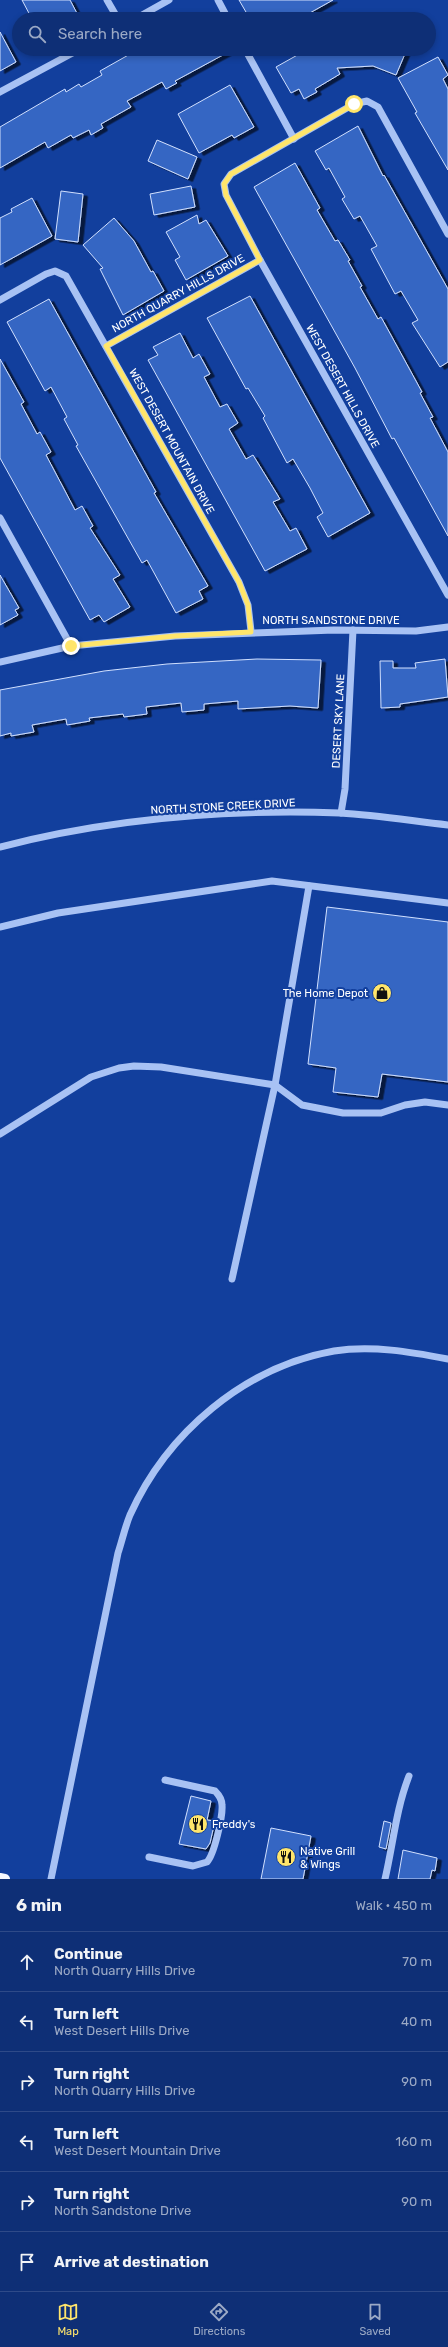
<!DOCTYPE html>
<meta charset="utf-8">
<style>
:root{--surface:#0e2f76;--page:#1c3b7e;--text:#f1f3f6;--muted:#9ba9c5;--line:#2e4a88;--accent:#ffe56b}
body{margin:0;font-family:Rubik,sans-serif;background:var(--page);color:var(--text)}
.stop{position:absolute;width:12px;height:12px;margin:-9px;border:3px solid #ffe56b;border-radius:50%;background:#fff}
.stop.end{background:#ffe56b;border-color:#fff;box-shadow:0 1px 4px #0008}
.list{margin:0;padding:0;list-style:none}
h2{display:flex;justify-content:space-between;align-items:center;height:52px;margin:0;padding:0 16px;font-size:17px}
h2 small{font-size:13px;font-weight:400;color:var(--muted)}
.list li{display:grid;grid-template-columns:26px 1fr auto;gap:12px;align-items:center;box-sizing:border-box;height:60px;padding:0 16px;border-top:1px solid var(--line)}
.list b{display:block;font-size:15px;white-space:nowrap}
.list p{margin:0;font-size:13px;white-space:nowrap;color:var(--muted)}
.list em{font-size:13px;font-style:normal;color:var(--muted)}
.icon{flex:none;width:22px;height:22px;fill:none;stroke:currentColor;stroke-width:2;stroke-linecap:round;stroke-linejoin:round}
.map{position:relative;flex:none;width:448px;height:1879px;overflow:hidden}
.search{position:absolute;background:var(--surface);box-shadow:0 2px 6px #0003;left:12px;right:12px;top:12px;height:44px;display:flex;align-items:center;gap:10px;box-sizing:border-box;padding:0 14px;border-radius:22px;color:var(--muted);font-size:15px}
.sheet{height:412px;background:var(--surface)}
nav{display:flex;justify-content:space-around;align-items:center;box-sizing:border-box;height:56px;border-top:1px solid var(--line);background:var(--surface);font-size:11px;color:var(--muted)}
nav a{display:grid;justify-items:center;gap:2px}
nav .on{color:var(--accent)}
.map>svg:first-child{display:block}
.building{fill:#3666c3;stroke:#d1e0fe;filter:url(#shadow)}
.lines{fill:none;stroke-linecap:round;stroke-linejoin:round}
.minor{stroke:#a8c2f4;stroke-width:7}
.major{stroke:#f5f8ff;stroke-width:10}
.route{stroke:#ffe56b;stroke-width:5}
.labels{text-anchor:middle;stroke-width:4;stroke-linejoin:round;paint-order:stroke}
.street-label{font-size:11px;fill:#fff;stroke:#123f9d}
.poi-label{font-size:11px;fill:#fff;stroke:#123f9d;text-anchor:start}
</style>
<div class="map">
<svg width="448" height="1879" viewBox="0 0 448 1879">
<defs>
<filter id="shadow"><feDropShadow dx="4.5" dy="2.5" stdDeviation="0" flood-color="#0009"/></filter>
</defs>
<rect width="100%" height="100%" fill="#123f9d"/>
<g class="building">
<polygon points="22,0 70,0 80,19 32,19"/>
<polygon points="239,0 333,0 299,19 250,19"/>
<polygon points="0,32 16,62 0,71"/>
<polygon points="139,49 234,49 175,81 177,83 166,89 162,82 127,101 131,107 101,124 103,128 91,135 89,130 73,138 71,135 48,148 45,142 0,168 0,127 65,89 66,92 79,84 81,87 102,75 100,71"/>
<polygon points="299,49 407,49 396,75 373,66 337,68 340,74 315,89 317,92 304,99 299,89 291,93 276,67 301,53"/>
<polygon points="438,57 448,75 443,79 448,89 448,170 415,113 417,112 398,78"/>
<polygon points="230,85 254,127 234,138 232,135 199,153 178,114"/>
<polygon points="358,126 383,176 384,175 448,289 448,362 440,367 412,323 418,320 401,291 395,294 371,249 377,246 360,216 354,219 342,199 345,197 329,168 326,170 315,151"/>
<polygon points="157,140 197,157 188,179 148,161"/>
<polygon points="295,163 320,208 317,210 335,241 338,240 350,260 348,261 362,286 360,287 378,319 381,317 392,337 422,392 420,393 433,417 430,418 448,452 448,536 394,438 392,439 355,368 254,187"/>
<polygon points="191,186 195,207 154,215 150,194"/>
<polygon points="61,191 83,194 78,242 55,239"/>
<polygon points="32,198 52,236 0,265 0,218 12,212 11,209"/>
<polygon points="197,215 199,224 206,220 228,256 186,280 175,260 180,257 166,232"/>
<polygon points="114,218 134,241 151,272 153,271 164,291 123,315 100,269 103,268 83,245"/>
<polygon points="250,296 370,513 328,537 317,517 323,513 310,488 293,459 287,463 263,418 265,416 248,388 246,389 207,318"/>
<polygon points="49,299 131,447 156,492 154,493 208,586 199,591 203,599 176,613 147,560 142,563 76,446 78,445 64,419 67,417 51,387 45,391 7,322"/>
<polygon points="180,333 193,358 199,354 210,374 204,377 220,407 227,404 238,423 229,429 246,459 253,455 280,499 273,502 290,531 296,528 307,549 265,571 148,360 158,355 153,347"/>
<polygon points="0,359 24,402 21,404 37,434 40,432 51,452 46,455 64,489 75,510 82,506 93,526 90,528 120,575 113,579 130,607 104,622 99,615 90,620 0,458"/>
<polygon points="0,575 19,608 15,610 18,615 0,625"/>
<polygon points="257,659 321,660 318,708 290,706 238,709 238,701 204,704 204,710 182,712 181,703 146,707 147,714 124,717 123,714 89,718 90,721 67,725 66,719 32,725 34,732 11,736 11,733 0,736 0,690 104,671 167,664"/>
<polygon points="445,659 448,697 400,704 400,707 381,708 380,661 393,661 393,668 416,668 415,663"/>
<polygon points="327,907 448,922 448,1082 382,1074 378,1097 333,1092 336,1068 308,1064"/>
<polygon points="191,1796 211,1801 207,1820 215,1821 210,1843 206,1849 179,1844"/>
<polygon points="384,1821 391,1823 386,1849 379,1847"/>
<polygon points="271,1828 311,1836 303,1879 261,1879"/>
<polygon points="403,1850 437,1858 435,1871 432,1870 430,1879 398,1879"/>
</g>
<g class="lines">
<g class="minor">
<polyline points="107,0 118,19"/>
<polyline points="218,0 228,19"/>
<polyline points="135,19 169,0"/>
<polyline points="245,49 294,139"/>
<polyline points="0,92 80,49"/>
<polyline points="448,234 378,107 367,101 354,104 231,174 224,184 226,195 260,260 448,595"/>
<polyline points="0,300 46,274 55,271 66,276 239,582 248,605 251,631"/>
<polyline points="106,346 260,260"/>
<polyline points="0,518 71,646"/>
<polyline points="0,662 71,646 175,636 334,630 416,631 448,627"/>
<polyline points="341,813 345,789 353,630"/>
<path d="M0 847C109 819 227 809 340 813 376 815 412 821 448 825"/>
<polyline points="0,927 58,913 272,881 448,903"/>
<polyline points="0,1134 91,1077 119,1068 134,1066 161,1067 275,1085 302,1105 343,1113 381,1113 405,1105 425,1102 448,1105"/>
<polyline points="232,1279 275,1085 309,886"/>
<path d="M149 1857 193 1866 207 1862C214 1855 223 1816 222 1805 222 1799 219 1795 215 1791L165 1780"/>
<path d="M51 1879 118 1553C122 1541 125 1527 130 1515 167 1433 244 1367 334 1351 372 1345 411 1352 448 1359"/>
<path d="M385 1879C393 1845 396 1809 409 1776"/>
</g>
<polyline class="major" points="0,1878 5,1879"/>
</g>
<g class="lines">
<polyline class="route" points="71,646 175,636 251,632 248,605 239,582 106,346 260,260 226,195 224,184 231,174 354,104"/>
</g>
<defs>
<g id="shop-disc" transform="scale(1)"><circle r="9.5" fill="#ffe56b" stroke="#123f9d"/><path d="M-5-2.5h2.3a2.7 3.5 0 0 1 5.4 0H5L5.5 6h-11ZM-1.5-2.5h3a1.5 2.3 0 0 0-3 0Z" fill="#111"/></g>
<g id="restaurant-disc" transform="scale(1)"><circle r="9.5" fill="#ffe56b" stroke="#123f9d"/><path d="M-5-6h1v4h1v-4h1v4h1v-4h1v5L-1.5 .5V6h-2V.5L-5-1ZM5-6V6H3V1.5H1.5Q1.5-4 5-6Z" fill="#111"/></g>
</defs>
<g fill-rule="evenodd">
<use href="#shop-disc" x="382" y="993"/>
<use href="#restaurant-disc" x="198" y="1824"/>
<use href="#restaurant-disc" x="286" y="1857"/>
</g>
<g class="labels">
<g class="street-label">
<text transform="translate(178 293) rotate(-29)" y="4">NORTH QUARRY HILLS DRIVE</text>
<text transform="translate(343 386) rotate(61)" y="4">WEST DESERT HILLS DRIVE</text>
<text transform="translate(172 441) rotate(61)" y="4">WEST DESERT MOUNTAIN DRIVE</text>
<text x="331" y="624">NORTH SANDSTONE DRIVE</text>
<text transform="translate(338 721) rotate(-87)" y="4">DESERT SKY LANE</text>
<text transform="translate(223 806) rotate(-3)" y="4">NORTH STONE CREEK DRIVE</text>
</g>
<g class="poi-label">
<text x="368" y="997" text-anchor="end">The Home Depot</text>
<text x="212" y="1828">Freddy's</text>
<text x="300" y="1855">Native Grill<tspan x="300" dy="13">&amp; Wings</tspan></text>
</g>
</g>
</svg>
<div class="stop" style="left:354px;top:104px"></div>
<div class="stop end" style="left:71px;top:646px"></div>
<div class="search"><svg class="icon" aria-label="search" viewBox="0 0 24 24"><circle cx="10" cy="10" r="6"/><path d="M15 15l6 6"/></svg>Search here</div>
</div>
<section class="sheet">
<h2>6 min<small>Walk · 450 m</small></h2>
<ul class="list">
<li><svg class="icon" aria-label="ahead" viewBox="0 0 24 24"><path d="M12 20V5M6 11l6-6 6 6"/></svg><div><b>Continue</b><p>North Quarry Hills Drive</p></div><em>70 m</em></li>
<li><svg class="icon" aria-label="left" viewBox="0 0 24 24"><path d="M17 20v-9H6M10 6l-5 5 5 5"/></svg><div><b>Turn left</b><p>West Desert Hills Drive</p></div><em>40 m</em></li>
<li><svg class="icon" aria-label="right" viewBox="0 0 24 24"><path d="M7 20v-9h11M14 6l5 5-5 5"/></svg><div><b>Turn right</b><p>North Quarry Hills Drive</p></div><em>90 m</em></li>
<li><svg class="icon" aria-label="left" viewBox="0 0 24 24"><path d="M17 20v-9H6M10 6l-5 5 5 5"/></svg><div><b>Turn left</b><p>West Desert Mountain Drive</p></div><em>160 m</em></li>
<li><svg class="icon" aria-label="right" viewBox="0 0 24 24"><path d="M7 20v-9h11M14 6l5 5-5 5"/></svg><div><b>Turn right</b><p>North Sandstone Drive</p></div><em>90 m</em></li>
<li><svg class="icon" aria-label="arrive" viewBox="0 0 24 24"><path d="M6 21V4h12l-3 4 3 4H6"/></svg><div><b>Arrive at destination</b></div></li>
</ul>
</section>
<nav>
<a class="on"><svg class="icon" aria-label="map" viewBox="0 0 24 24"><path d="M3 6l6-2 6 2 6-2v14l-6 2-6-2-6 2zM9 4v14M15 6v14"/></svg>Map</a>
<a><svg class="icon" aria-label="directions" viewBox="0 0 24 24"><path d="M12 3l9 9-9 9-9-9zM9 14v-3h6M13 9l2 2-2 2"/></svg>Directions</a>
<a><svg class="icon" aria-label="saved" viewBox="0 0 24 24"><path d="M7 4h10v16l-5-4-5 4z"/></svg>Saved</a>
</nav>
